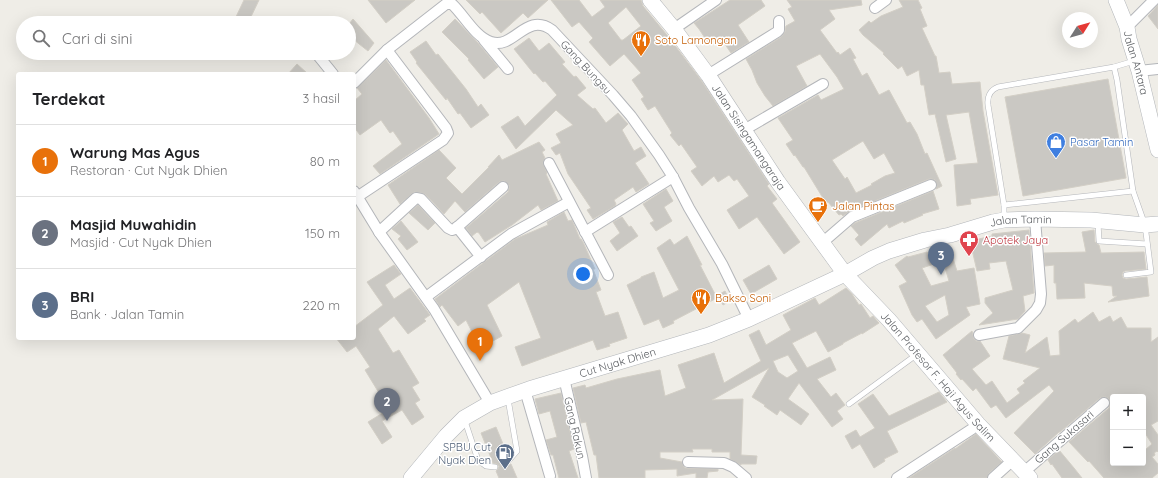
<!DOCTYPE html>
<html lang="id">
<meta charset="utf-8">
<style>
:root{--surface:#fff;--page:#f6f6f6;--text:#202124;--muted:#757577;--line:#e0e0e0;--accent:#2563eb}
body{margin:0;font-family:Quicksand,sans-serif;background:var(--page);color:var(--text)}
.controls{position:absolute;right:12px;bottom:12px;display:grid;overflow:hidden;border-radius:4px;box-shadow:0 4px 16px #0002}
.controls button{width:36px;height:36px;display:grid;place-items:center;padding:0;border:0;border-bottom:1px solid var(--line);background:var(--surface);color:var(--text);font:20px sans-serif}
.compass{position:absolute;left:1062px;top:12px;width:36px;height:36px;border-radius:50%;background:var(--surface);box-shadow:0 4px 16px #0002;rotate:53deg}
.you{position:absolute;left:583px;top:274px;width:14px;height:14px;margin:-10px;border:3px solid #fff;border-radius:50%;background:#1a73e8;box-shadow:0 0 0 6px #1a73e833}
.badge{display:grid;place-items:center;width:26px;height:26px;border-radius:50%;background:var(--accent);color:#fff;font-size:13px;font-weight:700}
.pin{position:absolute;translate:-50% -33px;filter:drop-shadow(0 1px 2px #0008)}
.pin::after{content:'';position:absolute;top:21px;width:14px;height:12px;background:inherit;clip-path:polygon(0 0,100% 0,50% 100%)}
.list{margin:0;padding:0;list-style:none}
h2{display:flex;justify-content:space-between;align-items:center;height:52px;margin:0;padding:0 16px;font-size:17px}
h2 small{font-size:13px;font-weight:400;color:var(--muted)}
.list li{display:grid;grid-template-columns:26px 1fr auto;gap:12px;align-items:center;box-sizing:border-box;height:72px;padding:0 16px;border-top:1px solid var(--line)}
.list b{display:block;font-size:15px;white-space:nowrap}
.list p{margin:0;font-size:13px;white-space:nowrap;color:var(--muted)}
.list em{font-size:13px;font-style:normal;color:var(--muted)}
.icon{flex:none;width:22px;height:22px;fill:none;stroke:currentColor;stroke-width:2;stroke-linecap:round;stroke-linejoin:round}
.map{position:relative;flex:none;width:1158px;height:478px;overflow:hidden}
.search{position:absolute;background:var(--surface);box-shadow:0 4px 16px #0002;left:16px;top:16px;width:340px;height:44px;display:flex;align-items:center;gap:10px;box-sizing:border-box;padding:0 14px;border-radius:22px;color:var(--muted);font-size:15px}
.panel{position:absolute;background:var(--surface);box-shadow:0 4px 16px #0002;left:16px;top:72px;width:340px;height:268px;border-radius:4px}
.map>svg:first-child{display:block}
.building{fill:#cac8c3;stroke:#d3cfc6;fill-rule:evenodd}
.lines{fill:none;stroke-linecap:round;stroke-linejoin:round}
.lane-casing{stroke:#b4b6ba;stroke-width:6}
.street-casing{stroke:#b4b6ba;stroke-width:12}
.secondary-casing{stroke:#b3b6ba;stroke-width:16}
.lane{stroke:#fff;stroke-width:5}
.street{stroke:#fff;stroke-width:10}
.secondary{stroke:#fff;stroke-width:15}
.labels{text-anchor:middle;stroke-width:3;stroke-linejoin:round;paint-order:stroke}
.food-label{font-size:11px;fill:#c56008;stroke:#fff;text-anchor:start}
.street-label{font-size:11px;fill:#5e6165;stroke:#fff}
.shop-label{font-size:11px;fill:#366cbe;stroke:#fff;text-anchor:start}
.health-label{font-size:11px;fill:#be3a42;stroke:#fff;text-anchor:start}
.service-label{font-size:11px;fill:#4e5e75;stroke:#fff;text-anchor:end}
</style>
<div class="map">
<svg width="1158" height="478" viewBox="0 0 1158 478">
<rect width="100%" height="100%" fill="#efede7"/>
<g class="building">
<polygon points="244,0 259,0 248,23 243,23 235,19"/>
<polygon points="368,0 415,0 386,23"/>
<polygon points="466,0 548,0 528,18 523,13 501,33 482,12 480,14"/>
<path d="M551 0H579L592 17 605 7 600 0H641L643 6 667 35 701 80 769 184 767 186 777 199 772 203 800 242 784 254 757 217 739 229 727 210 749 196 737 179 734 181 729 175 718 182 714 176 702 186 691 171 697 167 681 144 679 146 670 135 672 133 655 106 648 110 641 99 644 97 632 80 641 73 624 54 610 66 589 42 593 38 579 22 572 27ZM626 7 641 26 623 40H621L608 23Z"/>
<polygon points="730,0 761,0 765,6 738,25 749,42 731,53 720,37 709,44 699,29 694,23"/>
<path d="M787 0H861L862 5 829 10 835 19 820 30 837 53 838 52 840 55 850 48 856 58 853 59 862 76 867 73 879 95 889 90 907 123 910 122 917 134 925 154 927 153 942 186 936 189 937 186 935 180 932 179H929L850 211 843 216 841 214 839 215 828 202 826 203 804 167H803L795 155 794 156 786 144 793 140 778 118 818 95 821 100 844 89 837 77 820 54 796 66 807 86 773 106 765 96 757 83 752 70 746 59 781 37 785 32 786 26 795 21 788 9 792 7ZM863 141 874 159 884 153 895 173 885 176 871 184 872 185 856 193 847 177 845 179 832 160Z"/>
<polygon points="899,0 918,0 922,8 920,9 927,26 922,28 935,56 936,56 939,73 950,72 952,84 980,82 983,111 998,195 970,199 971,204 957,206 954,165 978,163 969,112 946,115 956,159 946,162 935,114 929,115 924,85 921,85 919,70 907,76 902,66 898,69 883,54 884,53 863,35 859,30 869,21 871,23 881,16 903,7"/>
<polygon points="1158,5 1158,29 1148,16"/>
<polygon points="353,19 374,43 368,51 349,36 349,24"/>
<polygon points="455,19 478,43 498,67 484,79 468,60 469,59 442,32"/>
<polygon points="529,38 539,51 549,43 565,62 562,64 574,77 576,76 586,88 577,95 593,109 595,108 606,123 618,113 628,124 622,130 634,151 641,147 646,156 635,163 649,184 636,192 633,187 614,200 616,204 615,206 593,219 587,210 591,208 568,174 560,153 556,155 551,148 561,143 556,134 573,125 556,110 516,149 501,127 518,116 525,126 557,95 545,81 543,82 535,73 534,74 514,49"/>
<polygon points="426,41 436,55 438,54 466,89 478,107 481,104 489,115 471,128 460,113 458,114 447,98 446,100 416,63 417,62 410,52"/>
<polygon points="386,60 429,118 439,134 380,174 373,166 402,144 393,131 390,133 381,120 360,135 354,127 354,101 362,94 357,88"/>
<polygon points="297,64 308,74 288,74"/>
<polygon points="1108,79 1126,178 1023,196 1005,97"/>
<polygon points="539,142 545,150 542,152 545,158 543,163 547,173 546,174 558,201 541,210 538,205 512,225 485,242 479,233 477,232 472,236 466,228 508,192 509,189 509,185 505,181 502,181 499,182 465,212 455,201 444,214 426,195 422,193 414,192 400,204 388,185 439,150 456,168 446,178 462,194 489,167 488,167 499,155 502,160"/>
<polygon points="666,189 673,201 664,207 672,221 656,231 650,223 654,221 643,204"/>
<polygon points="933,191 939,209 922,214 923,215 904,223 903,221 889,228 887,224 861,246 855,239 859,235 851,226 855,223"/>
<polygon points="418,205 435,223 428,230 409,213"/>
<polygon points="564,212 568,221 572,220 580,239 581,239 583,242 595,269 593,269 601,290 596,292 605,316 618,312 627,338 609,344 610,346 597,350 593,340 522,366 515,347 541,338 519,282 487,305 502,336 480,348 466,320 458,326 442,305 440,307 435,299 515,239 548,225 547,222"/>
<polygon points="622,217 629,227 631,226 638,236 617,251 610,241 620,233 613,222"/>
<polygon points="401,221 418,242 407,250 398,239 401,236 392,229"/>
<polygon points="1029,230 1034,293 1023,296 1025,311 1018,319 979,325 993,313 985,303 985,298 1013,290 1006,261 989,263 990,269 977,271 970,241 992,236 992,234"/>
<polygon points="1094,230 1095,242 1097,244 1099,245 1101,253 1144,252 1146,269 1125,271 1123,272 1122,275 1123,278 1126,279 1147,277 1149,296 1108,302 1117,296 1113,296 1112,286 1084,283 1085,298 1057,299 1056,283 1054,283 1054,265 1045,266 1044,253 1086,252 1082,232"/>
<polygon points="687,236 702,265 700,265 717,298 673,321 674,323 663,328 659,319 644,325 627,285 641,278 641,277 654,272 663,298 679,290 657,248 670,239 674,245"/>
<path d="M950 249 957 271 974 268 980 304 966 307 970 315 936 339 922 319 917 322 912 315 899 286 907 282 895 265 907 256 908 257 927 252 928 255ZM943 261 949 281 931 286 922 268ZM945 295 949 315 937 322 925 306Z"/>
<polygon points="394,265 401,274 385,285 394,299 410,288 430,315 424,319 426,321 408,334 394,316 378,329 393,353 399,350 419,383 412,387 420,400 415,403 424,417 412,425 402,410 382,421 392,437 382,444 368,422 386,411 384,407 387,406 365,370 370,367 356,346 347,352 336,338 354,338 354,327 383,305 367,282"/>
<polygon points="769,265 777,279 751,294 743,280"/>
<path d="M846 288 852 294 859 305 861 304 870 318 873 316 879 323 862 334V333L843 343V344L828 352 816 331 792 343 807 368 830 357 836 370 817 379 831 397 836 393 845 405 837 411 843 419 832 427 799 383 788 399 809 414 801 425 780 410 777 415 764 406 765 405 752 397 769 368 712 400 743 399 741 455 757 456 756 464H741V465L730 459V452H712V449H692L693 452H660V458L682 462 683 465 685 468 718 469V471L708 472 707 478H696V473L677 476V469L645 470V478H599L596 455H594L586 422 581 423 573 388 585 385 586 388 617 379 660 370 665 396 686 388 678 365 714 353 724 383 761 361 749 335 759 330 766 345 791 330 783 315 815 298 819 305ZM788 355 798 371 787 378 778 372 773 361Z"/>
<polygon points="725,291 730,301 723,305 718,295"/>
<path d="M1093 312 1099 322 1110 316 1113 322 1121 317 1127 328H1151V342L1158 337V421L1151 425 1158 435V452L1157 451 1154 453 1155 455 1152 457 1158 464V473L1152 478H1104L1089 461 1088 462 1069 442 1109 408 1110 402 1109 399 1106 397H1103L1100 398 1060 432H1059L1035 454 1014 433 1054 391 1049 385 1006 418 996 405 991 408 976 388 973 391 962 379 961 380 956 374 957 373 943 355 972 331 974 339 976 341H980L990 356 972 369 986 385 992 381 1007 403 1020 393 1017 389 1025 383 1023 381 1040 368 1003 359 1009 336 1022 333 1030 335 1025 353 1047 337 1050 356 1060 355 1059 331 1075 319 1078 323ZM1113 397H1143V430L1152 444 1145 450 1143 448V463H1113Z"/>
<polygon points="939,392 947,402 887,431 898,452 884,459 885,461 874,468 860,444 852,449 845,436 856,430 860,437 875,428 858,404 873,394 889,416"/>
<polygon points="561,393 574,449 569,451 578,478 559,478 553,455 551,455 546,440 557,437 550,411 539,414 535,399"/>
<polygon points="496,427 508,456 505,459 505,462 508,464 511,464 517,478 499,478 496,471 498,469 499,466 497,464 493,463 481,433"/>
<polygon points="976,434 1002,462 989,473 987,478 909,478 955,448 955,449"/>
<polygon points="1059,450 1074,468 1082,478 1062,478 1052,464 1051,465 1048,460"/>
</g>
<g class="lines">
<g class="lane-casing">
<g id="lane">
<polyline points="1114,67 1134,61"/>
<polyline points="1004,205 1133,191"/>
<path d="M1004 219V205L988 105C987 97 990 90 998 87L1114 67 1117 80 1133 191 1145 225 1151 272 1126 275"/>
<polyline points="1098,223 1099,241 1147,244"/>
<polyline points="508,399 517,451 509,460"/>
<polyline points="849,404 916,355"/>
<polyline points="465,421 478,460 486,466 495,467"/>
</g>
</g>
<g class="street-casing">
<g id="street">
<polyline points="875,8 886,0"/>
<polyline points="1127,27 1154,0"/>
<polyline points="674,29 716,0"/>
<polyline points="484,40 508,69"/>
<polyline points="316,53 333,74"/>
<polyline points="1139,71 1158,69"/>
<polyline points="708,75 777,32 779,30 779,21"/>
<path d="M354 83 387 50 446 4H452C464 15 475 37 491 42 514 50 526 11 552 30L613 95 631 116 659 155 673 177 689 208 722 264 749 319"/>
<polyline points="744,130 823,84"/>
<polyline points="549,163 608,275"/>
<polyline points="354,191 379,232 434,309 490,403"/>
<polyline points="357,197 443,140 448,133 446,128 387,50"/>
<polyline points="457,227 481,257"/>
<polyline points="379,232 416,198 421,199 448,228 452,230 455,229 503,187"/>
<polyline points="585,232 673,177"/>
<polyline points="822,243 852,217 931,185"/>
<polyline points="426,297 511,234 569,202"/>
<polyline points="979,335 1018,328 1036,310 1040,303 1041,294 1035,219"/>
<polyline points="564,378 582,456 586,478"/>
<polyline points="525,390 550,476"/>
<polyline points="688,462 724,463 733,467 746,478"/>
<polyline points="1024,472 1104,403"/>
<polyline points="897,478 972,429 978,424"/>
<polyline points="993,478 1013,460"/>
</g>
</g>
<g class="secondary-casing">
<g id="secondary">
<path id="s1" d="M650 0 674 29 708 75 778 182 845 274 889 320 978 424 1030 478"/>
<path id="s2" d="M1116 0 1127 27 1129 39 1139 71 1158 150"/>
<path id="s3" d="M411 478 446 436 464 418 490 403 529 389 709 335 749 319 845 274 873 258 889 251 925 240 950 235 993 222 1004 220 1035 219 1091 220 1145 225 1158 224"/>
</g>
</g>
<use href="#lane" class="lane"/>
<use href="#street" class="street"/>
<use href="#secondary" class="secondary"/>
</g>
<defs>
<g id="restaurant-pin" transform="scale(1)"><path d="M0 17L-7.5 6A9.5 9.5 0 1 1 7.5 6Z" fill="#e8710a" stroke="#fff"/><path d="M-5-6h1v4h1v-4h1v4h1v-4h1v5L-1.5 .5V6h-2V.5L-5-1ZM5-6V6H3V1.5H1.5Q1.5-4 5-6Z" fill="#fff"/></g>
<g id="shop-pin" transform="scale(1)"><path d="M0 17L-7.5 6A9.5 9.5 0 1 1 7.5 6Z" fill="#3f7fe0" stroke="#fff"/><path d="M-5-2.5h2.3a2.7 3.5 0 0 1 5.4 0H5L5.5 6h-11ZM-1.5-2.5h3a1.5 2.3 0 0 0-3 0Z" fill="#fff"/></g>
<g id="cafe-pin" transform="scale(1)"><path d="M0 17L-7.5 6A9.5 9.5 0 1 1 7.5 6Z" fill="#e8710a" stroke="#fff"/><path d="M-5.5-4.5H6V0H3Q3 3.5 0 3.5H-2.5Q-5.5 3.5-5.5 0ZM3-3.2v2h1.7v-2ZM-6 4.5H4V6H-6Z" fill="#fff"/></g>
<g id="pharmacy-pin" transform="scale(1)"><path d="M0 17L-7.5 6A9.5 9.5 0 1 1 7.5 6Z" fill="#e0444e" stroke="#fff"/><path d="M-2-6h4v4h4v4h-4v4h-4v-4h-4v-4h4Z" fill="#fff"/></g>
<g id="fuel-pin" transform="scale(1)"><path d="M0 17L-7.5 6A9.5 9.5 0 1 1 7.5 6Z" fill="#5c6f8a" stroke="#fff"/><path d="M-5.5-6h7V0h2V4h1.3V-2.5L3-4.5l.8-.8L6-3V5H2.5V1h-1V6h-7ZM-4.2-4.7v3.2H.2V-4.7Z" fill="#fff"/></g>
</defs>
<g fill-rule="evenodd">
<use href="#restaurant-pin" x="641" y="40"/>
<use href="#shop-pin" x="1056" y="142"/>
<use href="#cafe-pin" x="818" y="206"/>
<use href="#pharmacy-pin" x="969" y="240"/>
<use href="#restaurant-pin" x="701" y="298"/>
<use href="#fuel-pin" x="505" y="453"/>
</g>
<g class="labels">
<g class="food-label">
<text x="655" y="44">Soto Lamongan</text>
<text x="832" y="210">Jalan Pintas</text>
<text x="715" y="302">Bakso Soni</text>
</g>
<g class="street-label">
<text dy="4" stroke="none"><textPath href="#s2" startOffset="66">Jalan Antara</textPath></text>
<text transform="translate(586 67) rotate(47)" y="4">Gang Bungsu</text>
<text dy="4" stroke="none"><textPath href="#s1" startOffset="169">Jalan Sisingamangaraja</textPath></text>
<text dy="4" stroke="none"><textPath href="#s3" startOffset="674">Jalan Tamin</textPath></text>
<text dy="4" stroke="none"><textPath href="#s3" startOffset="244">Cut Nyak Dhien</textPath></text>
<text dy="4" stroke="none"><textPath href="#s1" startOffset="475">Jalan Profesor F. Haji Agus Salim</textPath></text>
<text transform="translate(575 428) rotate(77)" y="4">Gang Rakun</text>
<text transform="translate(1064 437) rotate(-41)" y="4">Gang Sukasari</text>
</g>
<g class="shop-label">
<text x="1070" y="146">Pasar Tamin</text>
</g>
<g class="health-label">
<text x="983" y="244">Apotek Jaya</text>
</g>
<g class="service-label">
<text x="491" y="451">SPBU Cut<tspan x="491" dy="13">Nyak Dien</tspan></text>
</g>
</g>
</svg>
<div class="controls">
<button>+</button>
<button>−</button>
</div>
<svg class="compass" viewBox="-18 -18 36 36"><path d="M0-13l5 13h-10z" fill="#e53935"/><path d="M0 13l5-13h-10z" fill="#757577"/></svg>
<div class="you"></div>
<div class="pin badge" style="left:480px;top:361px;background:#e8710a">1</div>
<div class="pin badge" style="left:387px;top:421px;background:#6b7280">2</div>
<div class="pin badge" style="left:941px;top:275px;background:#5c6f8a">3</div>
<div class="search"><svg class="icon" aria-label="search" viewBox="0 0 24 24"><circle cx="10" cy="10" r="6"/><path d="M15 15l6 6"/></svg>Cari di sini</div>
<section class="panel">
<h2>Terdekat<small>3 hasil</small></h2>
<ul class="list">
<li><span class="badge" style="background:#e8710a">1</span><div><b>Warung Mas Agus</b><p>Restoran · Cut Nyak Dhien</p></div><em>80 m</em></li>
<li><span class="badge" style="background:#6b7280">2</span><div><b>Masjid Muwahidin</b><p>Masjid · Cut Nyak Dhien</p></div><em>150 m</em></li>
<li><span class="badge" style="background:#5c6f8a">3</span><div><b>BRI</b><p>Bank · Jalan Tamin</p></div><em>220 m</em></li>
</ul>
</section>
</div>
